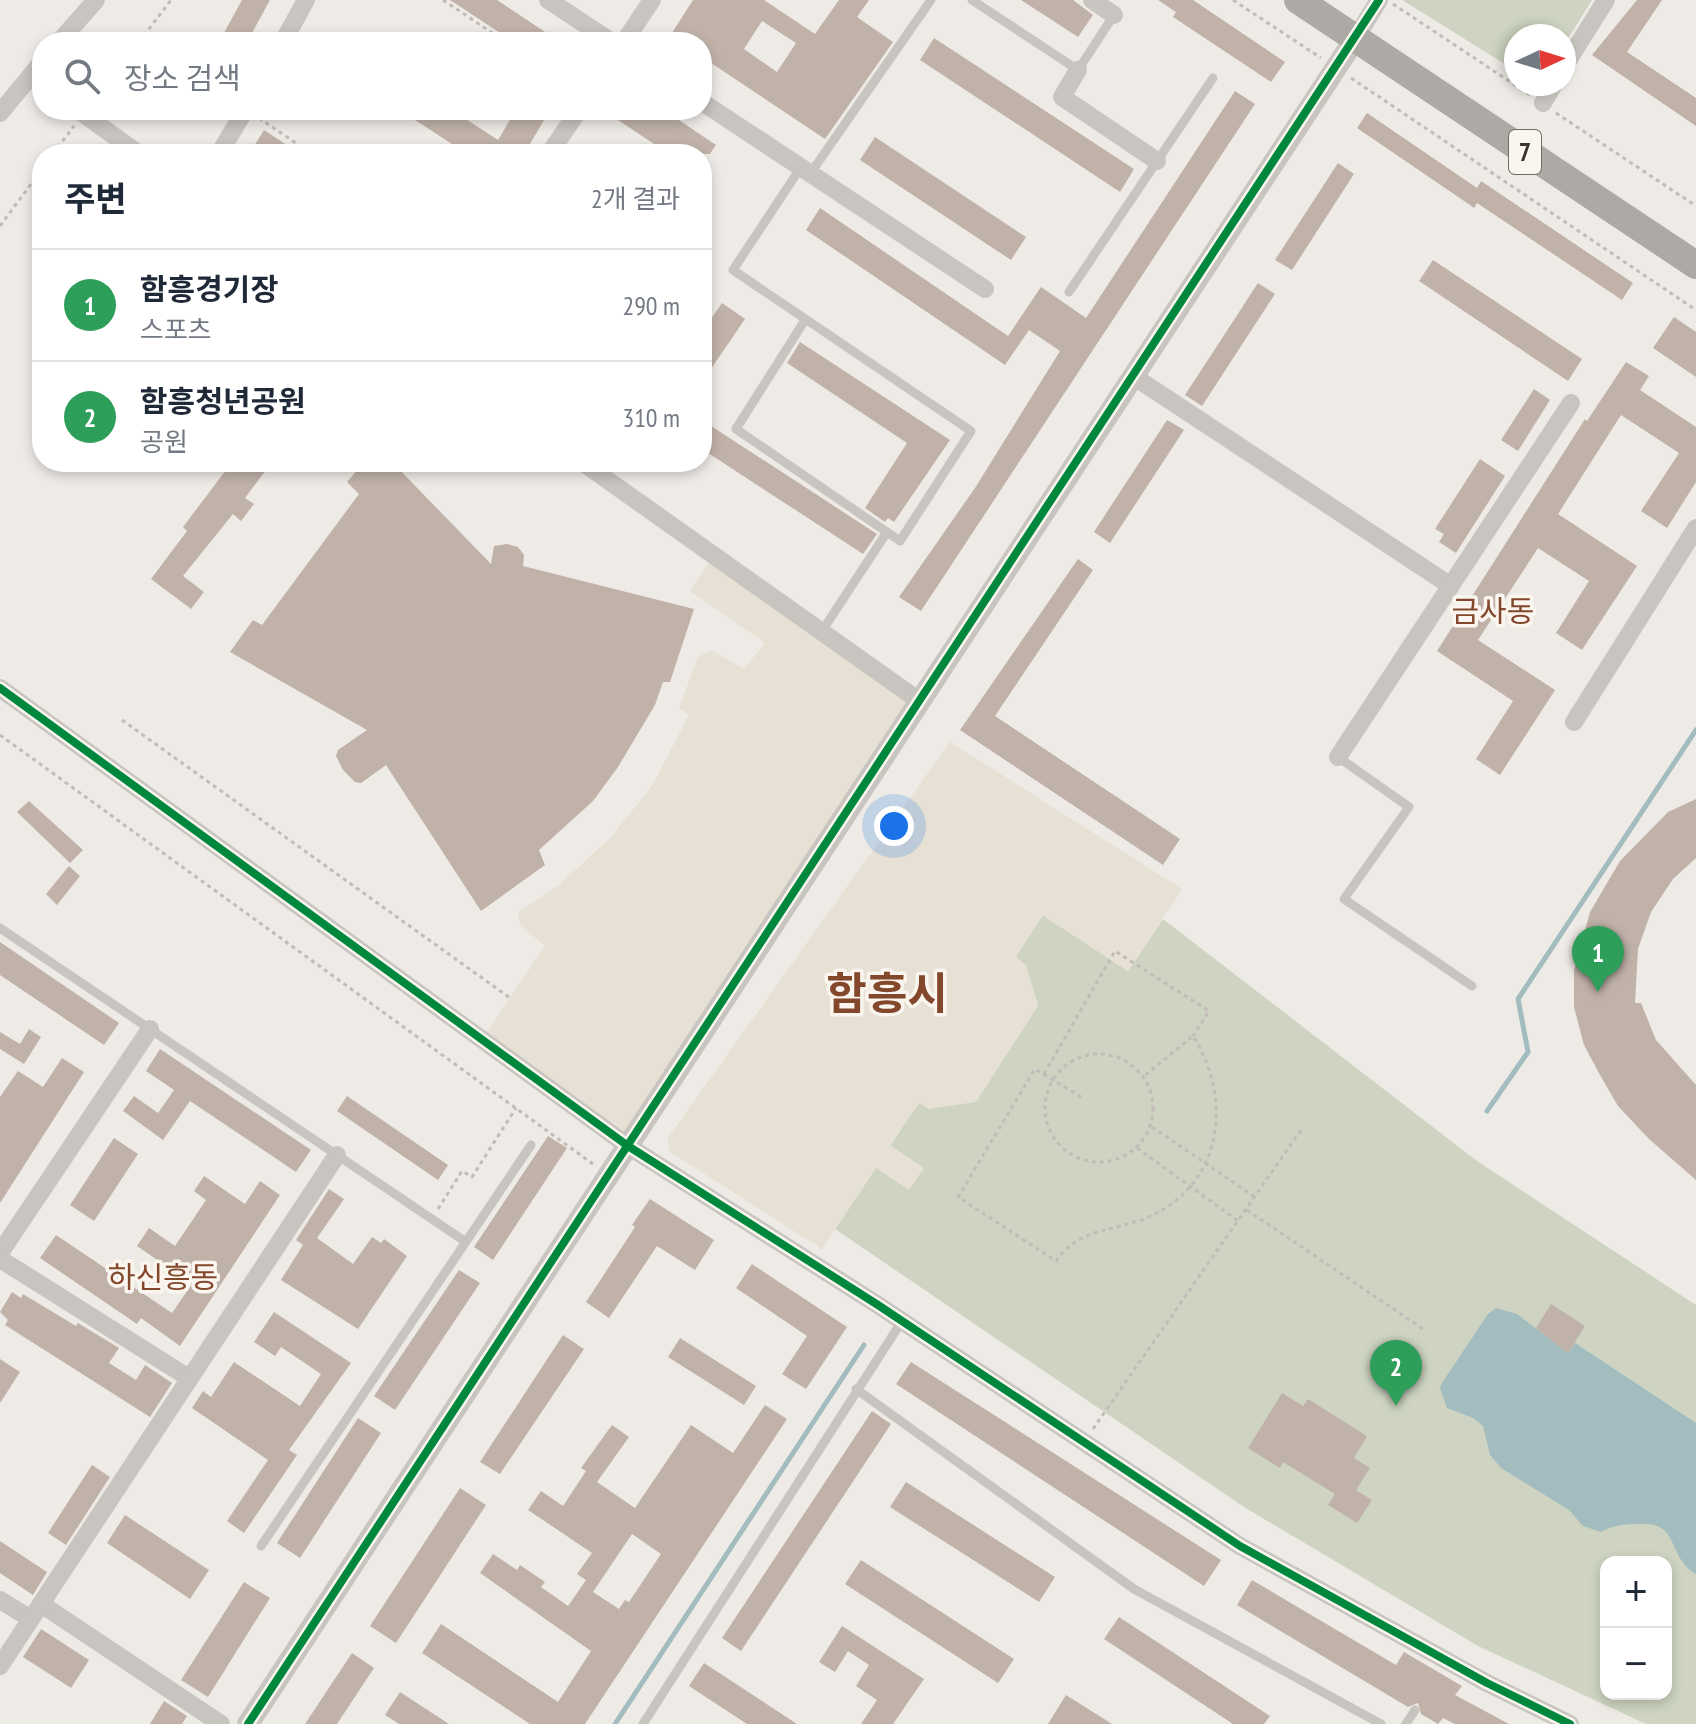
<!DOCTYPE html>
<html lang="ko">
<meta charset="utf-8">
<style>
:root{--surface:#fff;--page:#f2f2f3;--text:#1f2937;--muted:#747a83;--line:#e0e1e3;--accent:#2563eb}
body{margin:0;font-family:"PT Sans Narrow","Noto Sans KR",sans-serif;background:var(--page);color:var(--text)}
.controls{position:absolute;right:24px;bottom:24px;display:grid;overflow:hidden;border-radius:16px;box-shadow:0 4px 12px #0003}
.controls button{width:72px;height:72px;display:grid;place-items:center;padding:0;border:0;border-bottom:2px solid var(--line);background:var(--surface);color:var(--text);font:40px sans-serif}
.compass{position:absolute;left:1504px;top:24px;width:72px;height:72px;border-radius:50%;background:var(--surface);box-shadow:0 4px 12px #0003;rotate:86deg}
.you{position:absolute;left:894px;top:826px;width:28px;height:28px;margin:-20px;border:6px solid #fff;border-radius:50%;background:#1a73e8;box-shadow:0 0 0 12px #1a73e833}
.badge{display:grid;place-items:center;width:52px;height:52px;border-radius:50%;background:var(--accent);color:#fff;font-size:26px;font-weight:700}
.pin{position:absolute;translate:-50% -66px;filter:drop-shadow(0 2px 4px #0008)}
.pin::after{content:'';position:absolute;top:42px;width:28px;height:24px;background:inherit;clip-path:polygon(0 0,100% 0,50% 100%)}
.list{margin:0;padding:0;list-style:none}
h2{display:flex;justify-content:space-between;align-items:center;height:104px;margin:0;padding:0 32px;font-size:34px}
h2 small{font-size:26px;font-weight:400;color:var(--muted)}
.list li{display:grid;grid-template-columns:52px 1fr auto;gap:24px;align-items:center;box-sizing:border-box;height:112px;padding:0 32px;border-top:2px solid var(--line)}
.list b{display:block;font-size:30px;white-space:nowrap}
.list p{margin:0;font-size:26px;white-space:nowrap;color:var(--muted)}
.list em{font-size:26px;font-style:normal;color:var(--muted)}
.icon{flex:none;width:44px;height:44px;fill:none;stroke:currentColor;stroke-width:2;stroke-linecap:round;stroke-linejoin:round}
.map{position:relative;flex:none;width:1696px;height:1724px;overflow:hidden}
.search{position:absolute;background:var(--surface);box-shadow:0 4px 12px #0003;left:32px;top:32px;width:680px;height:88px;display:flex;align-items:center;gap:20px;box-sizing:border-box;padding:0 28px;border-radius:32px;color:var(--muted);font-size:30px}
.panel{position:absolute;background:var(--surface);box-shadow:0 4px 12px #0003;left:32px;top:144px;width:680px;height:328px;border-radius:32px}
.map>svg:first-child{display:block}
.green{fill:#ced4c1;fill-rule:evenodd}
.plaza{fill:#e7e0d4}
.water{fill:#a3bcbf}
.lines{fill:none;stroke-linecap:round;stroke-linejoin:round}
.stream{stroke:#a3bcbf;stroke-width:5}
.building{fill:#c0b2a9;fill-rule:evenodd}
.path{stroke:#c1bcb7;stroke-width:3;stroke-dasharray:4 4;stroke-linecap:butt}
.service{stroke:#c8c4bf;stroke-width:9}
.minor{stroke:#c8c4bf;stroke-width:18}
.tertiary{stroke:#c8c4bf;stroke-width:22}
.trunk{stroke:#ada9a4;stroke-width:28}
.cycleway-casing{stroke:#faf6ef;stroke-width:13}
.cycleway{stroke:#00873e;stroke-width:8}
.labels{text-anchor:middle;stroke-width:7;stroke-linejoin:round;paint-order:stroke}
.shield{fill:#faf6ef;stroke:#736c66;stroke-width:2}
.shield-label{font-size:26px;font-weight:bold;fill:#39312c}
.neighbourhood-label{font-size:30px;fill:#83472b;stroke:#faf6ef}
.town-label{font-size:44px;font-weight:bold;fill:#83472b;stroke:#faf6ef}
</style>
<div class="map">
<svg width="1696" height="1724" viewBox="0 0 1696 1724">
<rect width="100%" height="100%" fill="#eeebe6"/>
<g class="green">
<polygon points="1402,0 1592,0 1564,45 1564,36 1516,36 1516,71"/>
<path d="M1043 915 1128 971 1163 919 1477 1161 1696 1305V1724H1646L1478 1646 1244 1507 835 1229 876 1168 923 1169 890 1146 919 1102 1038 1006 1026 966 1015 957ZM1606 1562H1666V1694H1606Z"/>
</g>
<g class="plaza">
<polygon points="714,555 918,700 628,1146 482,1039 545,946 520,925 518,912 559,885 611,837 652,786 689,715 679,708 698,657 711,650 744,669 765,643 690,591"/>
<polygon points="950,742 1182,889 1128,971 1042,915 1016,957 1026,965 1038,1006 976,1102 928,1109 919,1103 890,1145 924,1168 909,1190 876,1168 822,1249 670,1152 667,1139"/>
</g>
<path class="water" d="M1496 1308 1517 1314 1568 1353 1575 1343 1696 1423V1574C1666 1557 1681 1521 1639 1524 1624 1524 1614 1525 1601 1532L1583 1526 1569 1510 1501 1468 1490 1455 1483 1426 1473 1418 1447 1408 1440 1388 1442 1383 1488 1314Z"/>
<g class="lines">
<g class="stream">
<polyline points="1487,1111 1528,1052 1518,999 1696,730"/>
<polyline points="615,1724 864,1345"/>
</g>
</g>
<g class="building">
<polygon points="242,0 270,0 247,42 219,42"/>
<polygon points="450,0 497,0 560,42 514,42"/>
<path d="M693 0H764L815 34 839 0H869L857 17 893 42 825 139 702 57V42H679L670 36ZM762 21 796 43 777 72 744 49Z"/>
<polygon points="1021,0 1073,0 1093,15 1078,37"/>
<polygon points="1158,0 1193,0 1285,62 1271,82 1173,17 1176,12"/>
<polygon points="1637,0 1662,0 1627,52 1696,98 1696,126 1592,55"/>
<polygon points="934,38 1134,169 1120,192 920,60"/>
<polygon points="1235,91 1255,104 921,611 899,597 975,488 1060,351 1029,330 1005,365 806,230 820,208 1008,336 1041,287 1086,318"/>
<polygon points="400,110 452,110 498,140 516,110 550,110 524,154 467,154"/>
<polygon points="603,110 664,110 716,145 710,154 669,154"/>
<polygon points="1367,113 1477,188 1481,181 1633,283 1622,300 1477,203 1474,208 1467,203 1357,128"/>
<polygon points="264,130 301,154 249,154"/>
<polygon points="875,137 1026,237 1011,260 860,160"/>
<polygon points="1338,163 1354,174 1292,270 1275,260"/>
<polygon points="1433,260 1582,359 1568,381 1419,281"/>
<polygon points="1258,283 1275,294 1202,406 1185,395"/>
<polygon points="722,303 745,319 702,382 702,332"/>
<polygon points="1674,317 1696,332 1696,377 1653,348"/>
<polygon points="800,342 950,440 894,522 888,518 885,522 865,508 907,443 787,363"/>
<polygon points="1626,362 1649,376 1640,390 1696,427 1696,482 1667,528 1641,511 1679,453 1621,415 1558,514 1637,566 1582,650 1556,633 1589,581 1538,548 1478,640 1555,690 1500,775 1476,759 1513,701 1437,651 1585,419 1587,421"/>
<polygon points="1534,389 1550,400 1518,451 1501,440"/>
<polygon points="702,420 877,534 863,554 702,449"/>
<polygon points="1167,420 1184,430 1110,543 1094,532"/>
<polygon points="1480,459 1505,476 1456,553 1439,542 1444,534 1435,529"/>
<polygon points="232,462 272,462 245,498 254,504 241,521 233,514 183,576 204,592 191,609 151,579 187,531 183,527"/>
<polygon points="364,462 392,462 491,564 494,546 507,544 518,547 524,555 523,566 694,609 670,682 663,682 655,705 618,767 593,801 539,850 545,865 481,911 386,765 361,783 355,782 343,770 336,756 338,750 367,730 230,652 253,620 262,625 359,494 347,482"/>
<polygon points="1078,559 1093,570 995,716 1180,839 1163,865 960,730"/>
<polygon points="1696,799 1696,858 1673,879 1651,912 1638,949 1635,1003 1641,1003 1656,1040 1696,1085 1696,1180 1649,1139 1618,1106 1600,1075 1584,1045 1574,1007 1574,971 1590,912 1620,861 1668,812"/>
<polygon points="29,801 83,850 70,863 17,812"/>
<polygon points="69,866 80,876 57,905 46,894"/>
<polygon points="0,942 119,1023 104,1045 0,975"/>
<polygon points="29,1029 41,1037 24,1064 0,1049 0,1032 20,1044"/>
<polygon points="160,1049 311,1150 296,1172 190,1101 163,1140 123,1111 134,1096 158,1113 174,1090 146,1071"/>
<polygon points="62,1058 84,1072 0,1203 0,1097 18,1071 43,1087"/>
<polygon points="347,1096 448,1165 438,1180 337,1111"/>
<polygon points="548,1136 567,1148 493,1260 474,1247"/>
<polygon points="114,1138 138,1154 94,1221 70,1205"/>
<polygon points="204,1176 245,1204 260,1181 280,1195 180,1346 141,1318 137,1324 40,1258 56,1235 172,1313 192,1284 137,1246 149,1228 175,1246 206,1200 194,1191"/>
<polygon points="329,1189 344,1199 317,1238 353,1264 372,1237 381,1243 384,1239 407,1256 358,1329 281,1280 303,1245 296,1240"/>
<polygon points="650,1199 714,1240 695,1270 657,1246 609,1318 586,1302 635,1227 632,1225"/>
<polygon points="752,1264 847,1327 806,1389 782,1374 807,1336 736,1288"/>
<polygon points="459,1270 480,1283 395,1410 374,1396"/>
<polygon points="12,1292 21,1298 23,1294 76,1326 78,1323 119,1348 109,1363 136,1380 145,1365 172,1383 150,1417 5,1325 8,1320 0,1312"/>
<polygon points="1551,1304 1585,1326 1568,1353 1536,1328"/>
<polygon points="274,1312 351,1363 289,1450 297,1455 244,1533 227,1521 268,1460 192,1408 203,1391 211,1397 234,1362 300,1406 321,1374 281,1347 275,1356 254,1342"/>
<polygon points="563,1335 584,1349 500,1474 480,1462"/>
<polygon points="680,1338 756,1386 744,1405 668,1357"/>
<polygon points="0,1359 20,1372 0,1403"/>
<polygon points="911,1362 1221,1560 1204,1586 896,1384"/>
<polygon points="1282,1393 1303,1406 1308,1399 1367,1436 1354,1458 1370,1468 1356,1490 1372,1500 1357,1523 1328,1505 1335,1494 1283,1462 1280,1468 1248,1448"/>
<path d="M765 1405 787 1419 585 1724H530L422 1653 441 1624 558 1702 591 1651 480 1573 493 1554 517 1570 520 1565 545 1582 541 1587 568 1606 586 1580 577 1574 592 1553 528 1510 541 1491 563 1506 586 1471 581 1468 612 1425 629 1437 597 1482 635 1508 691 1425 733 1453ZM632 1534 661 1554 629 1602 625 1600 619 1609 593 1592Z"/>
<polygon points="872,1411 891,1424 741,1651 722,1638"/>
<polygon points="358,1418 381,1433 300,1558 277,1543"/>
<polygon points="92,1465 110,1477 66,1545 48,1533"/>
<polygon points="906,1482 1055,1577 1039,1602 890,1507"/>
<polygon points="460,1488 486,1505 396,1643 370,1626"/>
<polygon points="125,1515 209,1570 190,1599 107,1543"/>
<polygon points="0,1541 47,1572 33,1595 0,1573"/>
<polygon points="861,1560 1014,1659 998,1683 845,1584"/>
<polygon points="1252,1580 1396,1665 1404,1652 1462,1686 1455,1695 1509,1724 1455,1724 1443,1718 1438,1724 1421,1714 1418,1703 1408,1707 1237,1605"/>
<polygon points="244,1582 270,1598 208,1697 181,1680"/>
<polygon points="1119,1617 1270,1716 1264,1724 1233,1724 1104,1639"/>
<polygon points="842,1626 924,1679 893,1724 861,1724 877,1700 856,1686 869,1665 848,1651 835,1672 819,1662"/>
<polygon points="41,1629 89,1660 71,1688 23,1657"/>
<polygon points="352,1653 374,1668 337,1724 305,1724"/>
<polygon points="704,1663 797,1724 747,1724 689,1686"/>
<polygon points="400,1692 449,1724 399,1724 385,1715"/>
<polygon points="1066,1695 1112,1724 1048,1724"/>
<polygon points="164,1701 187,1716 182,1724 150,1724"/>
</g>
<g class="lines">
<g class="path">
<polyline points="443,0 506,42"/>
<polyline points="1233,0 1321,58"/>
<polyline points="1393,4 1530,95"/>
<polyline points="139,42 171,0"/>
<polyline points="1351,78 1696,310"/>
<polyline points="1556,113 1696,206"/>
<polyline points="259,118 312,154"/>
<polyline points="53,154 74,126"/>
<polyline points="0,226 42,169"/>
<polyline points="122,720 510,998"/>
<polyline points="0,735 593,1164"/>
<circle cx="1099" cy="1108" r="54"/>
<polyline points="1044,1074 1115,951 1209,1011 1193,1036"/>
<path d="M1081 1097 1035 1069 958 1197 1056 1261C1081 1225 1116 1233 1153 1215 1224 1180 1232 1098 1193 1036L1143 1077"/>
<polyline points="1152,1127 1255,1197"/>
<polyline points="1137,1148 1238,1221"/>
<polyline points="438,1209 462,1171 472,1177 516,1108"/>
<polyline points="1247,1210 1426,1331"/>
<polyline points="1093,1429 1303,1127"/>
</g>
<g class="service">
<polyline points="972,0 1078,70 1114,15"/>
<polyline points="801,167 733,270 971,431 900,541 736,429 805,320"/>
<polyline points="810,174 931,0"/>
<polyline points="1069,292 1213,78"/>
<polyline points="822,631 887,532"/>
<polyline points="1338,757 1409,807 1344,899 1472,986"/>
<polyline points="0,928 466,1242"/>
<polyline points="856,1389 1134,1589 1381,1724"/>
<polyline points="261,1546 531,1145"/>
<polyline points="643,1724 902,1321"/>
<polyline points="1406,1724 1415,1710"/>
</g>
<g class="minor">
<polyline points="548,0 612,42"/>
<polyline points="1092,0 1114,15"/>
<polyline points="1355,39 1379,0"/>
<polyline points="59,42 96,0"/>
<polyline points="283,42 306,0"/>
<polyline points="624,42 652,0"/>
<polyline points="1564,67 1606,0"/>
<polyline points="1078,70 1062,97 1157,161"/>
<polyline points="702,102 985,289"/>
<polyline points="1543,103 1554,84"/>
<polyline points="78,110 139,154"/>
<polyline points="0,113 42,62"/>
<polyline points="219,154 245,110"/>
<polyline points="549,154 579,110"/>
<polyline points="1133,376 1451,586"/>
<polyline points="582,462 918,700"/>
<polyline points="0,688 628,1146 878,1305 1240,1546 1487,1683 1570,1724"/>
<polyline points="1574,722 1696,528"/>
<polyline points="1338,757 1571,403"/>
<polyline points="0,1253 150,1029"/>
<polyline points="0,1259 189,1378"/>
<polyline points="0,1600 31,1619"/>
<polyline points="41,1604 221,1724"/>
<polyline points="0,1666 337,1155"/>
</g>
<polyline class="tertiary" points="248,1724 1355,39"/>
<polyline class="trunk" points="1298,0 1696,265"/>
<g class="cycleway-casing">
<g id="cycleway">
<polyline points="0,688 628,1146 878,1305 1240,1546 1487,1683 1570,1724"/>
<polyline points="248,1724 1379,0"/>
</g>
</g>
<use href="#cycleway" class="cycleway"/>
</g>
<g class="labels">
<rect class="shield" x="1509" y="130" width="32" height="44" rx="6"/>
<g class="shield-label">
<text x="1525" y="161">7</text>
</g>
<g class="neighbourhood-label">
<text x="1493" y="622">금사동</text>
<text x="163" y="1288">하신흥동</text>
</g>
<g class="town-label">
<text x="887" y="1009">함흥시</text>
</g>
</g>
</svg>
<div class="controls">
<button>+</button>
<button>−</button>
</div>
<svg class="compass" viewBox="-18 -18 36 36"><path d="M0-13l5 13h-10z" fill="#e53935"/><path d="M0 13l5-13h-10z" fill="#747a83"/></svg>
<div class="you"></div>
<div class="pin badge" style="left:1598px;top:992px;background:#2e9e5b">1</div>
<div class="pin badge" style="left:1396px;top:1406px;background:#2e9e5b">2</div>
<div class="search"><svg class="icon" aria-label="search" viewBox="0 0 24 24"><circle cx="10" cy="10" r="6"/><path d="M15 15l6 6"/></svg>장소 검색</div>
<section class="panel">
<h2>주변<small>2개 결과</small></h2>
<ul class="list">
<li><span class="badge" style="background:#2e9e5b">1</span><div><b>함흥경기장</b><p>스포츠</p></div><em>290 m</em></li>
<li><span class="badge" style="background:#2e9e5b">2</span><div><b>함흥청년공원</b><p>공원</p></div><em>310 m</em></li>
</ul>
</section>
</div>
